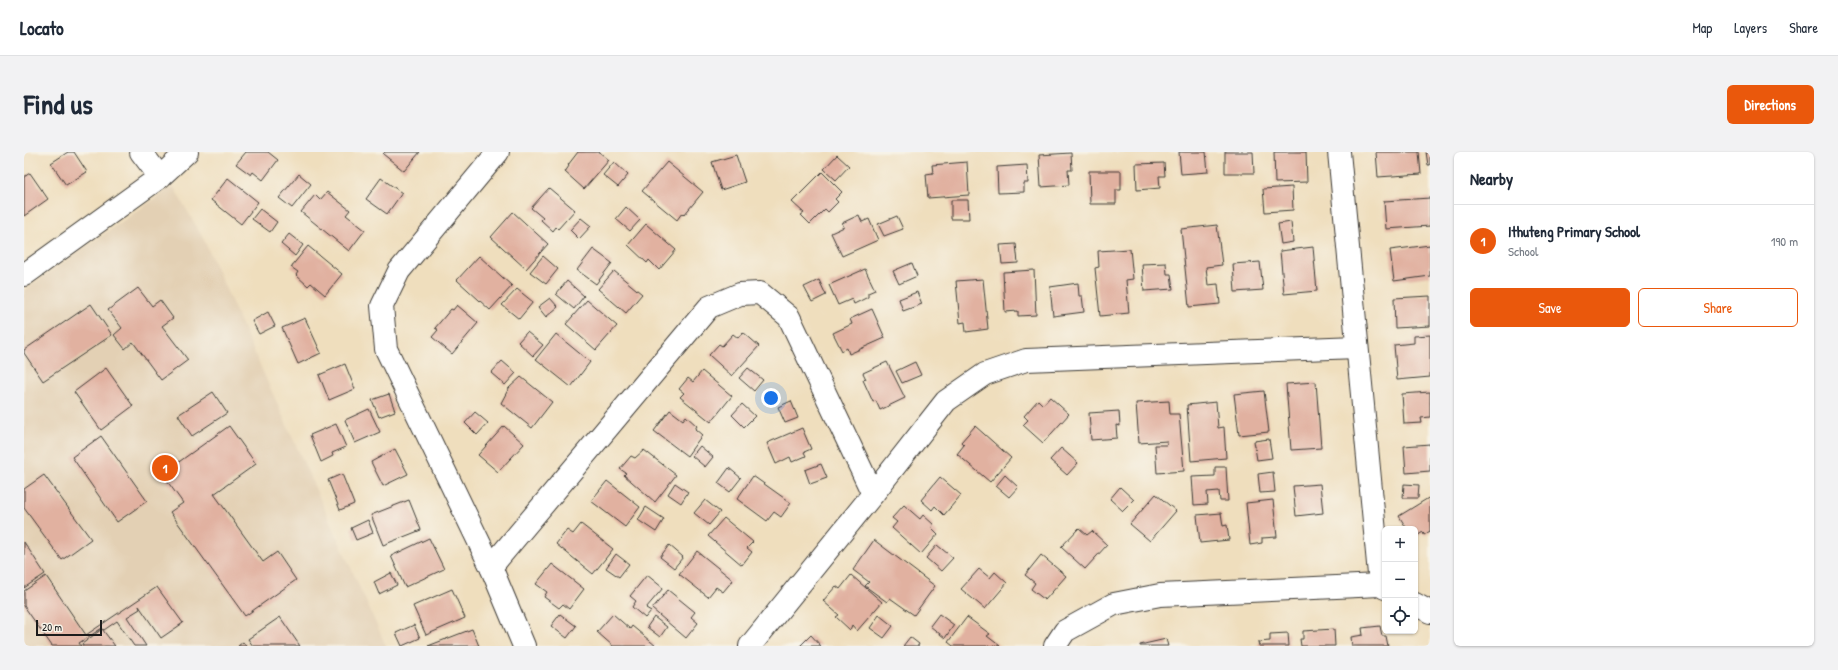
<!DOCTYPE html>
<meta charset="utf-8">
<style>
:root{--surface:#fff;--page:#f2f2f3;--text:#1f2937;--muted:#747a83;--line:#e0e1e3;--accent:#ea580c}
body{margin:0;font-family:"Patrick Hand",sans-serif;background:var(--page);color:var(--text)}
.controls{position:absolute;right:12px;bottom:12px;display:grid;overflow:hidden;border-radius:6px;box-shadow:0 1px 3px #0004}
.controls button{width:36px;height:36px;display:grid;place-items:center;padding:0;border:0;border-bottom:1px solid var(--line);background:var(--surface);color:var(--text);font:20px sans-serif}
.scale{position:absolute;left:12px;bottom:10px;width:66px;box-sizing:border-box;padding-left:4px;border:2px solid #1c1c1c;border-top:0;font-size:11px;line-height:14px;white-space:nowrap;color:#1c1c1c;-webkit-text-stroke:3px #f7f3e8;paint-order:stroke}
.you{position:absolute;left:747px;top:246px;width:14px;height:14px;margin:-10px;border:3px solid #fff;border-radius:50%;background:#1a73e8;box-shadow:0 0 0 6px #1a73e833}
.badge{display:grid;place-items:center;width:26px;height:26px;border-radius:50%;background:var(--accent);color:#fff;font-size:13px;font-weight:700}
.pin{position:absolute;translate:-50% -50%;border:2px solid #fff;box-shadow:0 1px 4px #0006}
.list{margin:0;padding:0;list-style:none}
h2{display:flex;justify-content:space-between;align-items:center;height:52px;margin:0;padding:0 16px;font-size:17px}
h2 small{font-size:13px;font-weight:400;color:var(--muted)}
.list li{display:grid;grid-template-columns:26px 1fr auto;gap:12px;align-items:center;box-sizing:border-box;height:72px;padding:0 16px;border-top:1px solid var(--line)}
.list b{display:block;font-size:15px;white-space:nowrap}
.list p{margin:0;font-size:13px;white-space:nowrap;color:var(--muted)}
.list em{font-size:13px;font-style:normal;color:var(--muted)}
.actions{display:flex;gap:8px;padding:12px 16px}
.actions a{flex:1;padding:9px 0;border:1px solid var(--accent);border-radius:6px;text-align:center;font-size:14px;color:var(--accent)}
.actions .main{background:var(--accent);color:#fff}
.icon{flex:none;width:22px;height:22px;fill:none;stroke:currentColor;stroke-width:2;stroke-linecap:round;stroke-linejoin:round}
.map{position:relative;flex:none;width:1406px;height:494px;overflow:hidden;border-radius:6px}
header{display:flex;align-items:center;gap:24px;box-sizing:border-box;height:56px;padding:0 20px;background:var(--surface);border-bottom:1px solid var(--line)}
header strong{font-size:19px}
nav{display:flex;gap:22px;margin-inline-start:auto;font-size:14px}
.intro{display:flex;align-items:center;justify-content:space-between;box-sizing:border-box;height:96px;padding:0 24px}
h1{margin:0;font-size:28px}
.button{padding:10px 18px;border-radius:6px;background:var(--accent);color:#fff;font-size:14px;font-weight:700}
main{display:flex;gap:24px;padding:0 24px}
aside{flex:1;background:var(--surface);border-radius:6px;box-shadow:0 1px 3px #0004}
.map>svg:first-child{display:block}
.built{fill:#e3d0b4}
.building{fill:#e1b1a0}
.lines{fill:none;stroke-linecap:round;stroke-linejoin:round}
.street-casing{stroke:#3c3934;stroke-width:24}
.street{stroke:#fff;stroke-width:22}
</style>
<header>
<strong>Locato</strong>
<nav><a>Map</a><a>Layers</a><a>Share</a></nav>
</header>
<div class="intro"><h1>Find us</h1><a class="button">Directions</a></div>
<main>
<div class="map">
<svg width="1406" height="494" viewBox="0 0 1406 494">
<rect width="100%" height="100%" fill="#f7f3e8"/>
<filter id="ink" filterUnits="userSpaceOnUse"><feTurbulence type="fractalNoise" baseFrequency=".025" numOctaves="2"/><feDisplacementMap in="SourceGraphic" scale="8" xChannelSelector="R" yChannelSelector="G"/><feConvolveMatrix kernelMatrix="1 2 1 2 8 2 1 2 1" color-interpolation-filters="sRGB"/></filter>
<filter id="wash" filterUnits="userSpaceOnUse"><feTurbulence type="fractalNoise" baseFrequency=".012" numOctaves="4" result="noise"/><feDisplacementMap in="SourceGraphic" scale="16" xChannelSelector="R" yChannelSelector="G"/><feGaussianBlur stdDeviation="0.9" result="paint"/><feColorMatrix in="noise" values="0 0 0 0 0 0 0 0 0 0 0 0 0 0 0 0 0 1.4 0 .05"/><feComposite in="paint" operator="in"/></filter>
<g filter="url(#wash)">
<rect width="100%" height="100%" fill="#efdebd"/>
<polygon class="built" points="149,34 179,86 362,494 0,494 0,138"/>
<g id="blocks">
<g class="building">
<polygon points="44,0 50,0 63,20 42,33 27,11"/>
<polygon points="222,0 244,0 254,8 239,28 229,20 227,23 212,12"/>
<polygon points="361,0 396,0 380,19 359,2"/>
<polygon points="554,0 575,0 585,8 560,37 541,20 545,14 544,13"/>
<polygon points="1155,0 1182,0 1184,20 1157,22"/>
<polygon points="1201,0 1229,0 1230,21 1201,21"/>
<polygon points="1250,0 1282,0 1283,30 1251,31"/>
<polygon points="1352,0 1395,0 1397,22 1354,25"/>
<polygon points="1402,0 1406,0 1406,13 1404,13"/>
<polygon points="1047,1 1048,18 1044,18 1045,33 1017,35 1015,3"/>
<polygon points="712,3 721,30 697,38 688,10"/>
<polygon points="813,3 825,14 812,28 800,17"/>
<polygon points="590,10 604,23 594,35 579,23"/>
<polygon points="643,10 679,40 660,63 658,61 653,68 618,39"/>
<polygon points="943,10 945,43 904,46 902,22 909,21 908,13"/>
<polygon points="1140,11 1141,24 1135,24 1136,36 1113,38 1112,12"/>
<polygon points="1003,13 1004,31 1000,31 1000,40 974,41 973,15"/>
<polygon points="1065,19 1097,19 1097,38 1092,38 1092,52 1066,52"/>
<polygon points="798,20 818,40 811,47 814,50 804,60 801,57 786,72 777,63 780,61 768,50"/>
<polygon points="6,21 24,47 0,64 0,25"/>
<polygon points="275,22 287,32 268,56 255,46"/>
<polygon points="204,26 234,50 217,72 187,48"/>
<polygon points="357,26 378,41 363,62 342,47"/>
<polygon points="1268,35 1269,58 1241,60 1239,37"/>
<polygon points="525,36 551,58 534,77 532,75 529,79 517,68 519,66 507,56"/>
<polygon points="303,40 326,58 322,63 341,78 325,99 277,60 291,43 296,48"/>
<polygon points="1406,46 1406,74 1362,77 1360,49"/>
<polygon points="927,48 944,48 945,67 927,67"/>
<polygon points="602,55 616,68 606,79 592,67"/>
<polygon points="236,57 253,70 246,80 228,67"/>
<polygon points="489,60 524,92 502,117 467,85"/>
<polygon points="835,63 838,70 845,67 854,88 818,104 807,81 820,75 818,71"/>
<polygon points="873,64 879,77 860,84 854,72"/>
<polygon points="557,66 567,74 555,87 546,78"/>
<polygon points="1267,70 1269,90 1257,92 1254,72"/>
<polygon points="622,72 652,98 635,118 625,108 623,111 604,93"/>
<polygon points="1193,73 1198,113 1182,115 1184,133 1194,132 1196,152 1165,155 1157,77"/>
<polygon points="265,82 279,93 271,104 257,92"/>
<polygon points="992,92 994,111 978,112 976,93"/>
<polygon points="1406,93 1406,124 1370,129 1366,98"/>
<polygon points="284,94 318,122 301,143 287,131 284,134 272,123 274,120 267,115"/>
<polygon points="1289,95 1293,139 1260,142 1256,99"/>
<polygon points="569,97 588,111 572,132 553,118"/>
<polygon points="1106,97 1109,127 1102,128 1105,161 1076,164 1071,116 1075,115 1074,99"/>
<polygon points="455,104 488,134 466,158 433,128"/>
<polygon points="519,104 534,117 522,132 506,120"/>
<polygon points="1236,110 1239,138 1211,140 1209,112"/>
<polygon points="888,111 893,124 875,132 869,119"/>
<polygon points="1142,111 1143,122 1147,122 1149,137 1120,139 1118,112"/>
<polygon points="841,117 851,138 844,141 844,145 830,152 828,147 814,153 805,133"/>
<polygon points="1010,118 1012,163 994,164 994,159 981,160 979,120"/>
<polygon points="590,119 618,142 602,161 574,137"/>
<polygon points="959,127 964,177 942,180 941,170 936,171 932,129"/>
<polygon points="795,128 802,143 788,150 780,135"/>
<polygon points="543,129 560,144 550,157 532,142"/>
<polygon points="1054,131 1055,144 1058,144 1060,160 1029,164 1026,135"/>
<polygon points="114,136 128,154 136,148 149,166 138,174 164,208 137,228 109,190 101,197 90,183 98,176 84,158"/>
<polygon points="493,137 509,150 495,167 478,153"/>
<polygon points="893,140 898,152 879,159 875,147"/>
<polygon points="1406,144 1406,174 1371,176 1370,146"/>
<polygon points="526,146 534,155 522,165 514,155"/>
<polygon points="563,148 593,174 572,198 542,172"/>
<polygon points="67,152 88,183 19,229 0,201 0,198"/>
<polygon points="433,153 454,171 428,202 408,185 414,178 411,176 427,157 429,158"/>
<polygon points="848,157 861,186 825,202 823,196 818,199 809,181 828,172 826,167"/>
<polygon points="244,160 251,174 235,182 228,169"/>
<polygon points="281,166 297,201 274,212 258,176"/>
<polygon points="503,180 519,193 509,204 494,190"/>
<polygon points="719,180 735,194 708,224 685,203 695,192 698,194 709,182 714,186"/>
<polygon points="532,182 566,210 547,235 512,207"/>
<polygon points="1406,183 1406,225 1373,228 1370,193 1390,191 1390,184"/>
<polygon points="478,209 492,221 481,233 467,221"/>
<polygon points="863,210 881,246 856,258 852,249 849,250 839,228 842,227 839,221"/>
<polygon points="891,210 897,223 878,231 872,219"/>
<polygon points="321,212 331,237 305,248 295,223"/>
<polygon points="82,216 109,254 77,278 50,240"/>
<polygon points="724,216 739,228 730,239 715,226"/>
<polygon points="678,219 708,244 687,270 656,245 660,241 655,237 664,226 669,230"/>
<polygon points="497,225 528,250 508,276 477,251 485,236"/>
<polygon points="1292,230 1297,296 1267,298 1262,232"/>
<polygon points="1240,239 1245,280 1215,283 1210,242"/>
<polygon points="189,240 203,261 168,284 154,263"/>
<polygon points="1406,240 1406,265 1397,266 1398,271 1380,272 1378,242"/>
<polygon points="365,242 371,259 355,265 348,248"/>
<polygon points="1026,245 1045,262 1019,291 999,273 1004,268 1000,264 1014,248 1019,253"/>
<polygon points="767,249 774,266 761,271 754,255"/>
<polygon points="1145,249 1146,262 1155,262 1160,319 1133,321 1131,293 1143,293 1143,289 1115,291 1112,251"/>
<polygon points="1192,250 1194,276 1200,275 1202,306 1167,309 1163,253"/>
<polygon points="718,252 731,264 720,275 708,263"/>
<polygon points="345,257 356,280 331,291 321,268"/>
<polygon points="646,258 659,268 662,264 673,274 671,277 678,283 663,304 630,279"/>
<polygon points="1095,259 1096,274 1092,273 1093,286 1067,288 1065,261"/>
<polygon points="451,260 464,271 453,283 441,271"/>
<polygon points="312,272 322,295 308,301 309,304 297,310 286,283"/>
<polygon points="205,274 232,312 190,342 239,410 253,400 272,428 221,464 146,360 159,351 138,322"/>
<polygon points="480,274 500,292 474,320 454,303"/>
<polygon points="951,274 987,306 966,330 933,302 940,293 937,290"/>
<polygon points="778,276 787,297 780,300 782,304 768,310 766,305 752,312 743,291"/>
<polygon points="77,284 123,349 93,370 48,305"/>
<polygon points="1245,287 1248,306 1233,308 1230,289"/>
<polygon points="1406,292 1406,319 1382,321 1380,294"/>
<polygon points="676,294 689,305 681,315 668,304"/>
<polygon points="1037,296 1054,311 1043,323 1026,308"/>
<polygon points="371,297 384,322 359,334 347,310"/>
<polygon points="620,298 652,323 631,350 600,323 602,321 596,317 607,304 611,306"/>
<polygon points="797,312 803,326 786,332 781,318"/>
<polygon points="1191,315 1202,315 1204,349 1196,349 1195,339 1183,340 1184,352 1170,353 1168,325 1191,324"/>
<polygon points="705,316 717,326 706,340 694,331"/>
<polygon points="1249,320 1251,340 1236,341 1234,322"/>
<polygon points="318,322 330,352 316,358 304,328"/>
<polygon points="20,323 67,387 38,408 0,356 0,337"/>
<polygon points="981,323 994,335 985,345 972,334"/>
<polygon points="729,324 767,351 757,365 750,360 743,369 713,347"/>
<polygon points="916,325 937,343 920,363 911,354 908,358 897,348"/>
<polygon points="583,329 616,355 601,375 567,349"/>
<polygon points="651,331 664,340 657,351 644,342"/>
<polygon points="1296,332 1299,361 1272,364 1269,334"/>
<polygon points="1380,332 1395,333 1394,346 1379,346"/>
<polygon points="1096,335 1110,348 1099,359 1086,347"/>
<polygon points="1132,342 1152,359 1126,389 1106,372"/>
<polygon points="1406,345 1406,379 1400,383 1399,380 1391,385 1391,377 1383,377 1375,364"/>
<polygon points="385,348 397,378 359,393 347,363"/>
<polygon points="681,348 696,360 685,373 670,361"/>
<polygon points="1249,348 1253,385 1238,386 1238,391 1226,393 1222,351"/>
<polygon points="880,353 896,367 899,363 909,372 908,376 914,382 897,402 868,376 873,370 868,366"/>
<polygon points="622,355 640,367 632,380 614,368"/>
<polygon points="1197,361 1199,374 1203,373 1205,388 1176,391 1173,363"/>
<polygon points="700,366 729,390 723,396 728,400 718,413 684,384"/>
<polygon points="344,368 349,381 332,388 327,376"/>
<polygon points="557,372 589,397 569,422 532,392 543,378 549,382"/>
<polygon points="1055,376 1063,383 1068,379 1083,393 1061,417 1037,395"/>
<polygon points="405,386 420,417 381,435 367,404"/>
<polygon points="850,388 911,434 890,463 866,446 863,450 841,434 845,430 829,418"/>
<polygon points="0,390 21,422 0,436"/>
<polygon points="645,393 659,405 650,416 636,405"/>
<polygon points="913,393 929,406 917,419 902,406"/>
<polygon points="673,399 709,428 699,440 692,435 684,445 655,422"/>
<polygon points="592,402 605,412 595,425 582,416"/>
<polygon points="1017,403 1042,424 1021,448 1007,437 1011,431 1001,423"/>
<polygon points="528,412 560,437 545,457 539,452 535,456 520,445 523,440 512,432"/>
<polygon points="955,417 966,426 971,420 983,431 961,457 937,437"/>
<polygon points="367,421 373,433 355,442 350,430"/>
<polygon points="623,423 639,436 622,456 627,459 621,466 608,455 612,449 606,444"/>
<polygon points="827,423 858,450 833,479 828,473 826,478 812,465 815,463 799,449 812,434 816,437"/>
<polygon points="22,424 62,483 133,435 159,471 137,486 115,454 116,457 103,465 122,494 110,494 93,469 80,478 78,476 55,491 57,494 28,494 0,454 0,439"/>
<polygon points="428,437 441,466 402,483 389,454"/>
<polygon points="644,438 671,460 667,465 674,471 662,486 628,457"/>
<polygon points="536,462 552,474 543,486 527,474"/>
<polygon points="589,462 606,477 608,474 632,494 589,494 573,480"/>
<polygon points="915,462 930,473 921,486 906,474"/>
<polygon points="855,463 869,474 860,486 846,476"/>
<polygon points="256,465 276,494 229,494 224,487"/>
<polygon points="630,465 643,475 636,485 623,475"/>
<polygon points="943,465 966,482 963,484 976,494 929,494 924,490"/>
<polygon points="390,473 396,486 378,494 372,481"/>
<polygon points="1356,474 1358,484 1362,484 1364,494 1328,494 1327,485 1339,483 1338,476"/>
<polygon points="78,477 91,494 59,494 58,492"/>
<polygon points="448,477 455,494 404,494"/>
<polygon points="1310,477 1311,494 1277,494 1276,487 1279,487 1279,479"/>
<polygon points="1264,481 1265,494 1235,494 1234,490 1246,489 1246,482"/>
<polygon points="787,483 797,494 776,494"/>
<polygon points="886,485 895,492 894,494 879,494"/>
<polygon points="1142,487 1144,494 1116,494 1116,493"/>
<polygon points="219,490 222,494 214,494"/>
</g>
</g>
</g>
<g filter="url(#ink)">
<use href="#blocks" fill-opacity="0" stroke="#3c3934" stroke-width="1"/>
<g class="lines">
<g class="street-casing">
<g id="street">
<polyline points="117,0 136,25"/>
<polyline points="474,0 375,119 358,154 362,197 467,415 500,494"/>
<polyline points="1315,0 1356,433"/>
<polyline points="0,123 136,25 163,0"/>
<polyline points="467,415 685,155 716,142 736,141 765,165 849,342"/>
<polyline points="1391,452 1406,460"/>
<polyline points="726,494 849,342 922,249 961,222 1002,208 1333,195"/>
<polyline points="1031,494 1041,479 1090,452 1136,443 1356,433 1361,436"/>
</g>
</g>
<use href="#street" class="street"/>
</g>
</g>
</svg>
<div class="controls">
<button>+</button>
<button>−</button>
<button><svg class="icon" aria-label="locate" viewBox="0 0 24 24"><circle cx="12" cy="12" r="6"/><path d="M12 2v4M12 18v4M2 12h4M18 12h4"/></svg></button>
</div>
<div class="scale">20 m</div>
<div class="you"></div>
<div class="pin badge" style="left:141px;top:316px">1</div>
</div>
<aside>
<h2>Nearby<small></small></h2>
<ul class="list">
<li><span class="badge">1</span><div><b>Ithuteng Primary School</b><p>School</p></div><em>190 m</em></li>
</ul>
<div class="actions"><a class="main">Save</a><a>Share</a></div>
</aside>
</main>
